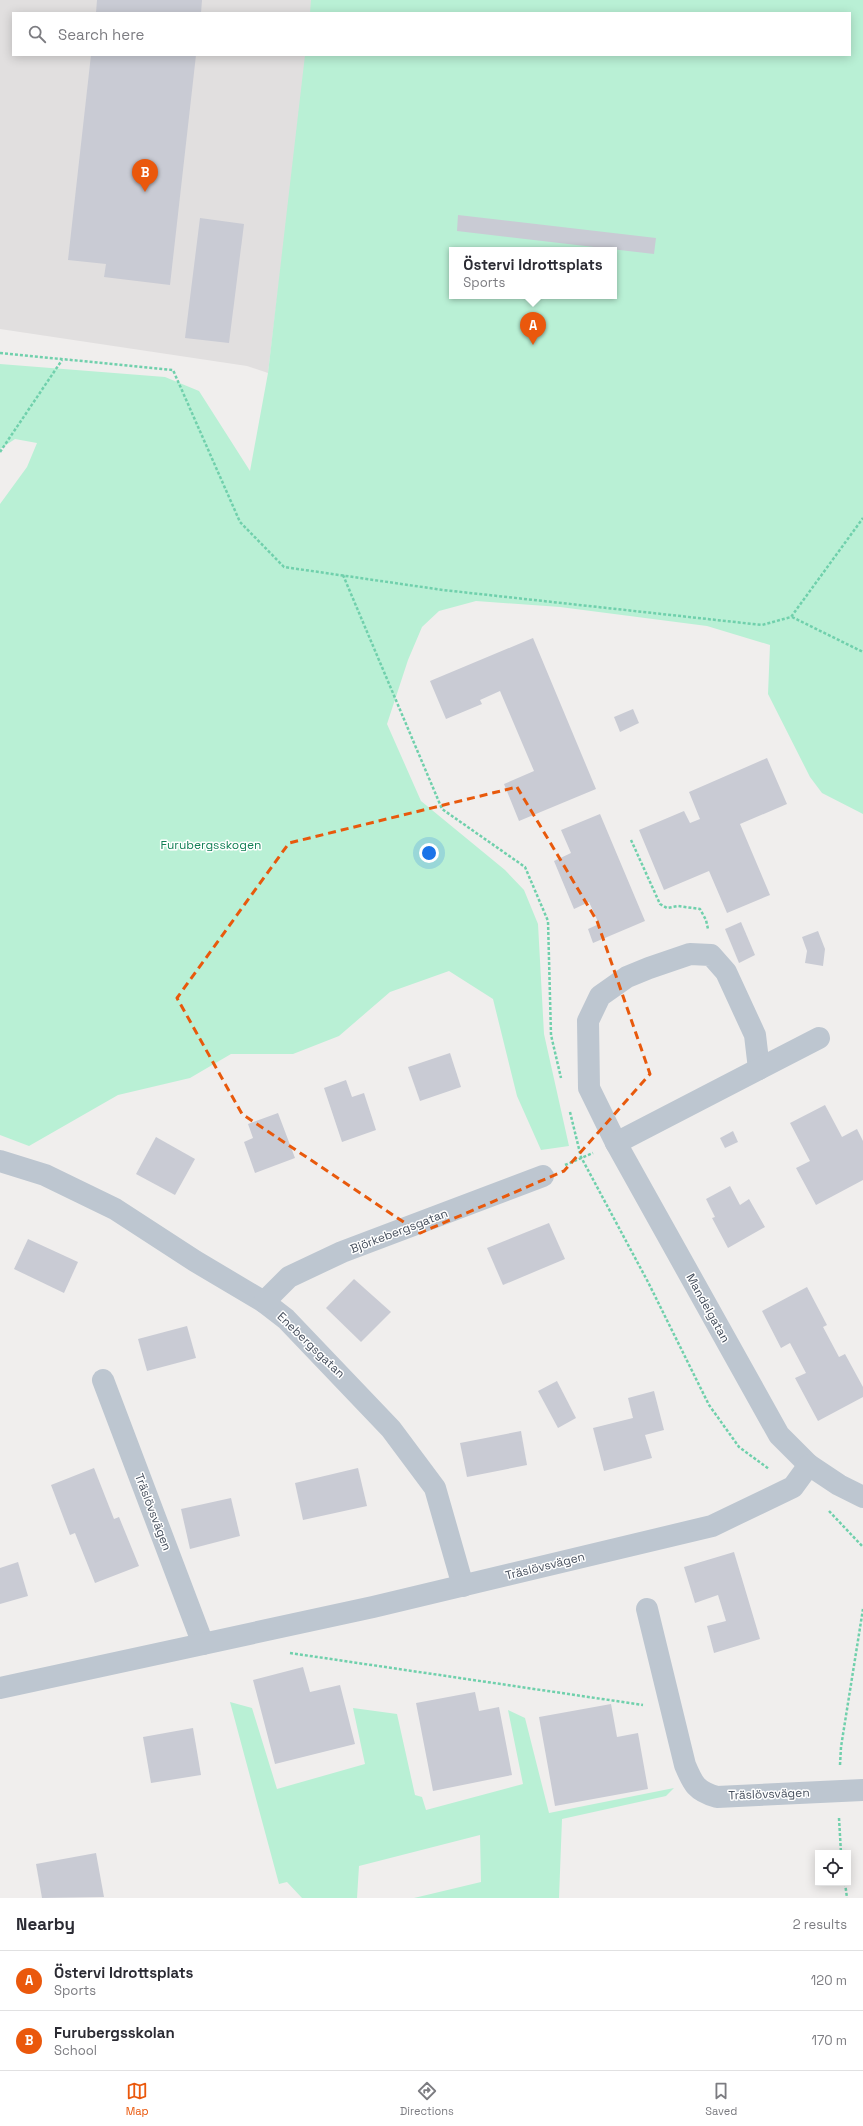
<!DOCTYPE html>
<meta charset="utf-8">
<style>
:root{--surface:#fff;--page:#f7f7f7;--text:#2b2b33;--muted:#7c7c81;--line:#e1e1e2;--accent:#ea580c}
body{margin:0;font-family:"Space Grotesk",sans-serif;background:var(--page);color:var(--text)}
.controls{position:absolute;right:12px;bottom:12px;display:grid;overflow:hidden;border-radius:0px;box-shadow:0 2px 10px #0003}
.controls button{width:36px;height:36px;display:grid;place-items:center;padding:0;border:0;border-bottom:1px solid var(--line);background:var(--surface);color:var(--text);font:20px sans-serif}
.you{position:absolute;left:429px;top:853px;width:14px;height:14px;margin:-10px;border:3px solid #fff;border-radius:50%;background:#1a73e8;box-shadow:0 0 0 6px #1a73e833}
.badge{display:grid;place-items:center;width:26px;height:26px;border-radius:50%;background:var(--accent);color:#fff;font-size:13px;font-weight:700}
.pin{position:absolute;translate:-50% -33px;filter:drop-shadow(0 1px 2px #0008)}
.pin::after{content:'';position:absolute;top:21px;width:14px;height:12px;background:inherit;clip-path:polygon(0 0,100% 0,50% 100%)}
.popup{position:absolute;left:449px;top:247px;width:168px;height:52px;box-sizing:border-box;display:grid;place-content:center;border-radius:0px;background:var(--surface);filter:drop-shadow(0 1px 3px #0005);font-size:13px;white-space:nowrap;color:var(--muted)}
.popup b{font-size:15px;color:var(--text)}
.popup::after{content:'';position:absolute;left:50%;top:100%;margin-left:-8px;border:8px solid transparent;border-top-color:var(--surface)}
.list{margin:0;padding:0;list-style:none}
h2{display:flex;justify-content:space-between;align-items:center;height:52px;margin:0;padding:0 16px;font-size:17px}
h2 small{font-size:13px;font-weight:400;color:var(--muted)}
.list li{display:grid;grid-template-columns:26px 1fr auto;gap:12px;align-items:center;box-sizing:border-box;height:60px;padding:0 16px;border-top:1px solid var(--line)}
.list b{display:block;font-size:15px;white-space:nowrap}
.list p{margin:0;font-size:13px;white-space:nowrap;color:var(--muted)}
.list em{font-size:13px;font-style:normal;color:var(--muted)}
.icon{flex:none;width:22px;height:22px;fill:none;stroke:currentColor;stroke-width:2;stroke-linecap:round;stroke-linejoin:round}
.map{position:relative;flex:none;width:863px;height:1898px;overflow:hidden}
.search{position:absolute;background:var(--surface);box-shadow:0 2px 10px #0003;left:12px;right:12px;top:12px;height:44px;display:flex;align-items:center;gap:10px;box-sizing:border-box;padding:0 14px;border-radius:0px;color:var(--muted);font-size:15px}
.sheet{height:172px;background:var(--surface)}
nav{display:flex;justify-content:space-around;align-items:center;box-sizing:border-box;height:56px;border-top:1px solid var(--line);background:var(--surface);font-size:11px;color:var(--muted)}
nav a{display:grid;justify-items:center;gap:2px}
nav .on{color:var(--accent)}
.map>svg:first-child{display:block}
.education{fill:#e1dfdf}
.green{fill:#b9f0d5;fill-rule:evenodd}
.building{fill:#c9cbd4}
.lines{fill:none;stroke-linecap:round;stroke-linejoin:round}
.path{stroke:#70d0ac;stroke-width:2.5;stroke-dasharray:3 2;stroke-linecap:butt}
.street{stroke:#bdc6d0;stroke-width:22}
.marked{fill:none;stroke:#e8590c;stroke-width:3;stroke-dasharray:8 5;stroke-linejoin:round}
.labels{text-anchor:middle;stroke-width:3;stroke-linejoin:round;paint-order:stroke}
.park-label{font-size:12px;fill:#138056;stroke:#fff}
.street-label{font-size:12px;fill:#454e5c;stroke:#fff}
</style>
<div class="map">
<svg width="863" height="1898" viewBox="0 0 863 1898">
<rect width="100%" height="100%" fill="#f0eeed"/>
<polygon class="education" points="0,0 313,0 312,13 13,13 13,55 307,55 268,373 247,366 0,329"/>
<g class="green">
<path d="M311 0H863V814L822 793 810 777 768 694 770 645 707 626 560 607 476 601 439 611 422 627 408 660 387 724 421 801 505 870 524 890 538 924 544 1034 569 1146 541 1150 517 1096 493 999 449 971 390 992 339 1036 293 1054H231L190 1078 118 1095 29 1146 0 1135V504L27 467 37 443 15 439 0 449V364L165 377 199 391 250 471 268 373 305 55H850V13H310ZM452 250H614V296H452Z"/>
<polygon points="230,1702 252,1708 277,1789 365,1764 353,1708 397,1714 415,1795 422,1797 426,1810 523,1784 508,1710 525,1718 549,1813 674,1788 666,1796 562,1819 559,1898 414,1898 481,1882 480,1835 359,1866 357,1898 302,1898 287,1882 279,1884"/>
</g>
<g class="building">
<polygon points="97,0 202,0 201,13 96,13"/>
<polygon points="91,55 196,55 170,285 104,277 106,264 68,260"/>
<polygon points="458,215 656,238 654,254 457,231"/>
<polygon points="200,218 244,224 229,343 185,338"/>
<polygon points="533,638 596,789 519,821 504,784 534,771 500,691 480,700 482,704 446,719 430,681"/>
<polygon points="633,709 639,723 620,732 614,717"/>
<polygon points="767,758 787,804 740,824 770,895 727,913 709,871 664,890 639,830 684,811 690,823 700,819 689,792"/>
<polygon points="600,814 645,921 593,943 588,929 599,924 589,902 574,909 554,861 571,853 561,830"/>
<polygon points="741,922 755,955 739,963 725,929"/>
<polygon points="818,931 825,949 823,966 805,963 807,951 802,937"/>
<polygon points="450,1053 461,1087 420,1101 408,1067"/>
<polygon points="346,1080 352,1097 364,1093 376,1130 342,1142 324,1088"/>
<polygon points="825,1105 842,1137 857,1129 863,1141 863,1180 816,1205 796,1168 810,1161 790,1123"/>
<polygon points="278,1113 295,1158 255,1173 244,1142 253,1138 248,1124"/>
<polygon points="733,1131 738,1142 725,1148 720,1138"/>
<polygon points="156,1137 195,1159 175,1195 136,1174"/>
<polygon points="730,1186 740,1205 749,1199 765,1227 728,1248 712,1218 715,1217 706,1199"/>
<polygon points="549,1223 565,1259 503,1285 487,1248"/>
<polygon points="28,1239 78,1262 64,1293 14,1269"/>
<polygon points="354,1279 391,1312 361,1342 326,1308"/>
<polygon points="807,1287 827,1325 823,1327 839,1357 845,1354 863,1387 863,1397 818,1421 795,1378 806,1373 790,1343 781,1348 762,1311"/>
<polygon points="187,1326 196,1358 147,1371 138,1339"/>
<polygon points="557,1381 576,1418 558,1428 538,1391"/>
<polygon points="654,1391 664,1430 645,1435 652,1458 604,1471 593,1428 633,1418 628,1398"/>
<polygon points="521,1431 527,1465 467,1477 460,1443"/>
<polygon points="94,1468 114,1519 119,1517 139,1566 95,1583 75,1533 70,1535 51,1485"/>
<polygon points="358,1468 367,1506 303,1520 295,1483"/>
<polygon points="231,1498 240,1536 190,1549 181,1509"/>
<polygon points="734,1552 760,1639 714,1653 707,1626 726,1621 718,1595 695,1603 684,1567"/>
<polygon points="18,1562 28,1596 0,1604 0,1568"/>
<polygon points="303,1667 310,1692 340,1685 355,1744 275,1764 253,1680"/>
<polygon points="475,1692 479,1711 499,1707 512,1775 433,1791 416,1703"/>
<polygon points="611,1704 617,1737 638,1733 648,1789 555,1806 539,1717"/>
<polygon points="193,1728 201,1775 151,1783 143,1737"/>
<polygon points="96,1853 104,1897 42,1898 36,1864"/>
</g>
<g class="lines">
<g class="path">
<polyline points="0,353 173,370 240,522 284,567 443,590 762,625 791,617 863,518"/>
<polyline points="0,452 62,360"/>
<polyline points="343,575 442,809 525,867 548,921 551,1035 561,1078"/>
<polyline points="792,617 863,652"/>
<polyline points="631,840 660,904 667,908 678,906 700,909 706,920 708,929"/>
<polyline points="570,1112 581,1157 648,1282 709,1405 739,1447 769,1469"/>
<polyline points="565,1165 593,1153"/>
<polyline points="829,1511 863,1547"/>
<polyline points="290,1653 643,1705"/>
<polyline points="840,1765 841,1747 863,1609"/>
<polyline points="839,1818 841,1853"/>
<polyline points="845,1883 847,1898"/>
</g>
<g class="street">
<polyline points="616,1143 589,1088 588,1021 600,996 627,977 649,968 690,954 711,955 726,972 755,1035 759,1069"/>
<polyline points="0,1161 45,1175 115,1209 195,1261 264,1302 286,1319 391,1429 435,1488 463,1586"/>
<polyline points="264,1302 289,1277 342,1252 543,1176"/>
<polyline points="103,1380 203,1644"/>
<polyline points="809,1465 779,1435 616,1143 819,1038"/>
<path d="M647 1609 685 1765C693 1784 696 1791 717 1797L863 1790"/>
<polyline points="0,1688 373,1607 712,1526 793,1487 809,1465 839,1485 863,1497"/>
</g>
</g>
<path class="marked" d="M517 787 597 921 650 1074 564 1171 420 1233 242 1114 177 998 289 843Z"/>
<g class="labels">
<g class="park-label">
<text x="211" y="849">Furubergsskogen</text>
</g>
<g class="street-label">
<text transform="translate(399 1231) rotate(-21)" y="4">Björkebergsgatan</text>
<text transform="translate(708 1308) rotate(61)" y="4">Mandelgatan</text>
<text transform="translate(311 1345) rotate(44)" y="4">Enebergsgatan</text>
<text transform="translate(153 1512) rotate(69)" y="4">Träslövsvägen</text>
<text transform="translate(545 1566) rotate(-14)" y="4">Träslövsvägen</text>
<text transform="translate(769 1794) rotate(-2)" y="4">Träslövsvägen</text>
</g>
</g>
</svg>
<div class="controls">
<button><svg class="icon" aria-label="locate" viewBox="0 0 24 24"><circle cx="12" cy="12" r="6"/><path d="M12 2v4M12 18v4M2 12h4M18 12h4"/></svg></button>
</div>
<div class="you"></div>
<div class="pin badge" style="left:533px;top:345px">A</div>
<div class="popup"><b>Östervi Idrottsplats</b>Sports</div>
<div class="pin badge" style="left:145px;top:192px">B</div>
<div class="search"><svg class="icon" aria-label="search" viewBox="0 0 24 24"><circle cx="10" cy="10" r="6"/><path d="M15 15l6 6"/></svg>Search here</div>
</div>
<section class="sheet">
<h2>Nearby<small>2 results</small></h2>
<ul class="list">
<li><span class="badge">A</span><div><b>Östervi Idrottsplats</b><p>Sports</p></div><em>120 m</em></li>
<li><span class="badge">B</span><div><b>Furubergsskolan</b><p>School</p></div><em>170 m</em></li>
</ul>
</section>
<nav>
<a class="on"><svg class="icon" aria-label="map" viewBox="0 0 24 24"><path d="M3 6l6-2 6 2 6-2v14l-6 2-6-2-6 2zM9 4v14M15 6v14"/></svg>Map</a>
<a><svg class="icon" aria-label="directions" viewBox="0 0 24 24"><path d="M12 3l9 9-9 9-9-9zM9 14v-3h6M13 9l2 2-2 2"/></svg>Directions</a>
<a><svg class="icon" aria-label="saved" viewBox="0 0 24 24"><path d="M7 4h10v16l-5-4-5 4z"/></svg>Saved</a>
</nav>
